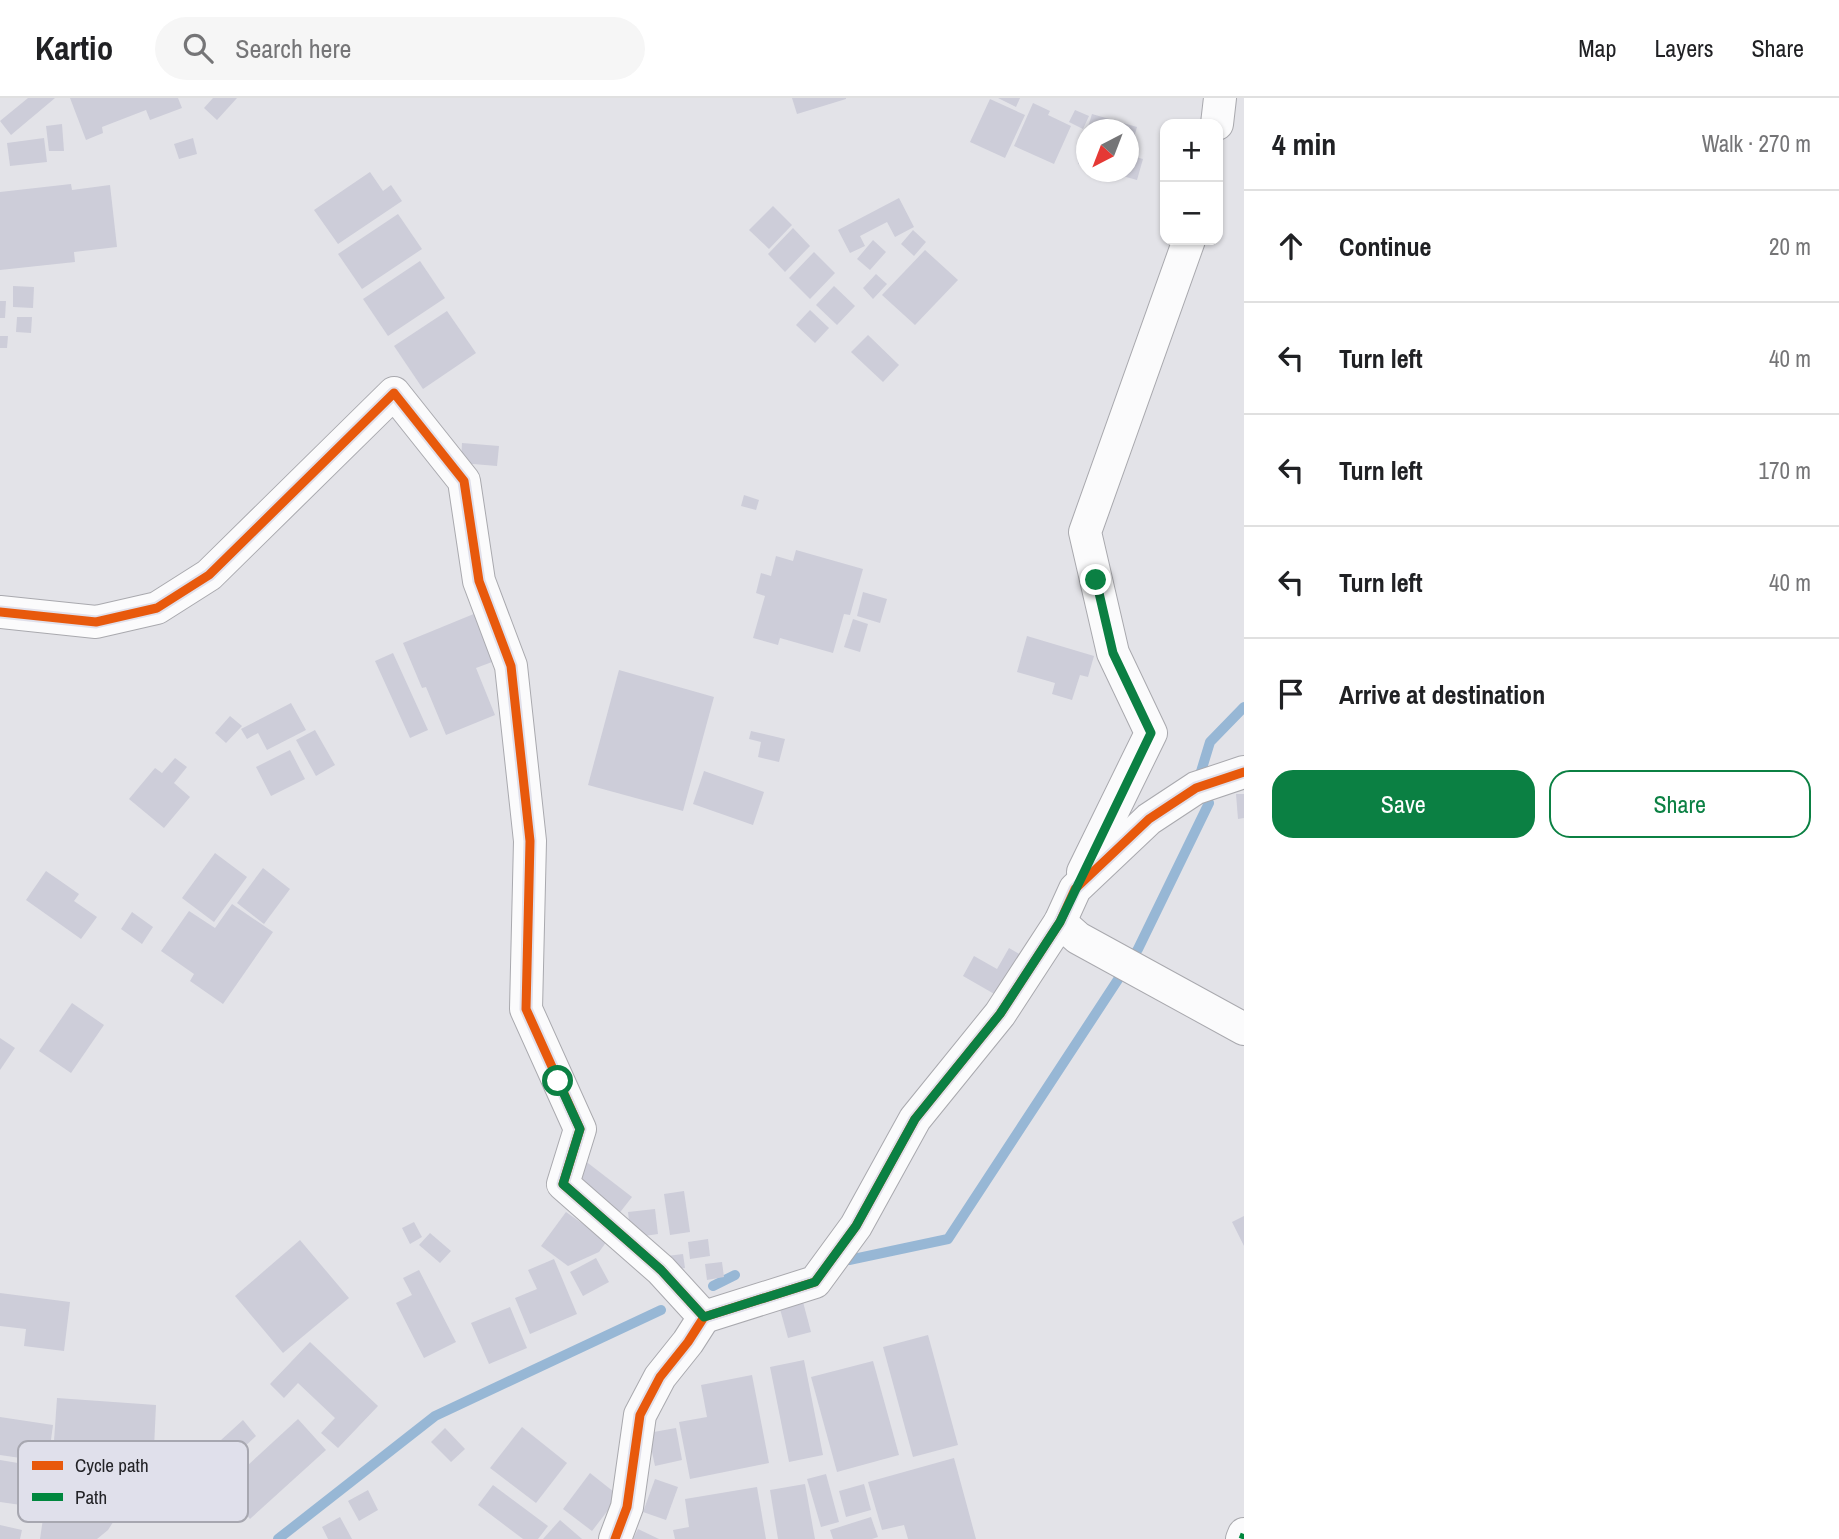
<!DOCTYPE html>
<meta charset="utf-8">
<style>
:root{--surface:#fff;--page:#f6f6f6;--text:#202124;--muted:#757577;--line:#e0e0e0;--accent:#0b8043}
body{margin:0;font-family:"Archivo Narrow",sans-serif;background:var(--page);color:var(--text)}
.controls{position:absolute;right:21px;top:21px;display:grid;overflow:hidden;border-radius:14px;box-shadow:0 2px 5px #0004}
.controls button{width:63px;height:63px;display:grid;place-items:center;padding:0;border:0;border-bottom:2px solid var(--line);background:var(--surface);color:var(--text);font:35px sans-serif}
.compass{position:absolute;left:1076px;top:21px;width:63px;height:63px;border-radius:50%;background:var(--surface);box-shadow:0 2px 5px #0004;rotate:222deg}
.stop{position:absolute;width:21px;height:21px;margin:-16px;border:5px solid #0b8043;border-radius:50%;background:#fff}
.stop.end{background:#0b8043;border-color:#fff;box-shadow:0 2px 7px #0008}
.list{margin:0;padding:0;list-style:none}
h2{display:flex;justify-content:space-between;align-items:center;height:91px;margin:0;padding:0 28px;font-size:30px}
h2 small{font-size:23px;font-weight:400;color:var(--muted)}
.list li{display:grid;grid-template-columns:46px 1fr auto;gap:21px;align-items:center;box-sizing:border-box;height:112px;padding:0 28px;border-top:2px solid var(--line)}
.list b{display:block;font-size:26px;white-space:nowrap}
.list em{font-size:23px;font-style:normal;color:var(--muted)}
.actions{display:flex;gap:14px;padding:21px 28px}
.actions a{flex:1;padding:16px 0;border:2px solid var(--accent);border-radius:21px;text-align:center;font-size:24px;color:var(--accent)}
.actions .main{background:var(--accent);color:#fff}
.icon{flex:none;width:38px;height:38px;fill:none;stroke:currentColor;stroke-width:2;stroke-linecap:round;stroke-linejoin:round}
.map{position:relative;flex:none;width:1244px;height:1441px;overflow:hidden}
header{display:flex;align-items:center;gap:42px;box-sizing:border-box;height:98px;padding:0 35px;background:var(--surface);border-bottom:2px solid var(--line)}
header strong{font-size:33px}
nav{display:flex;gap:38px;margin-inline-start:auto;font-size:24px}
.search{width:490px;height:63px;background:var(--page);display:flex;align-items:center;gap:18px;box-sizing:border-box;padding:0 24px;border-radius:38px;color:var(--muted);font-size:26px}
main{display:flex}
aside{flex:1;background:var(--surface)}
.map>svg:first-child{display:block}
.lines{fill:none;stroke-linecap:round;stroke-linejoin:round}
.stream{stroke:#97b7d5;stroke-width:10}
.building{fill:#cdcdd9}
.minor-casing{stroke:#a9a9ae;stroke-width:34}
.minor{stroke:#fbfbfc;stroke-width:32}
.quiet{stroke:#00873e;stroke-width:7;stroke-dasharray:14 7;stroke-linecap:butt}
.cycleway-casing{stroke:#e0e0eb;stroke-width:13}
.cycleway{stroke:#e8590c;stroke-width:9}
.route{stroke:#0b8043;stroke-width:9}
.key{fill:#e0e0eb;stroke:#a7a7b0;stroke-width:2}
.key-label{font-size:19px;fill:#232327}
</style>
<header>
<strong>Kartio</strong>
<div class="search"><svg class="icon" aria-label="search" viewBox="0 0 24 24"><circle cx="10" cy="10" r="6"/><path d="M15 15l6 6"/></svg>Search here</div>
<nav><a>Map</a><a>Layers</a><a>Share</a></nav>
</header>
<main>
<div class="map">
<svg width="1244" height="1441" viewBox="0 0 1244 1441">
<rect width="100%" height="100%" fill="#e3e3e8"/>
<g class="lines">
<g class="stream">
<polyline points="849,1162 948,1141 1138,851 1209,705 1196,690 1210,644 1244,609"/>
<polyline points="713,1188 735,1177"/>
<polyline points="278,1441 435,1318 661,1212"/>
</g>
</g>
<g class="building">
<polygon points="28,0 55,0 11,37 0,23"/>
<polygon points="70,0 178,0 182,10 150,22 146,12 102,29 103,35 86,42"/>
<polygon points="213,0 237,0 217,22 204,10"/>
<polygon points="792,0 846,0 846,1 797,16"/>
<polygon points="998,0 1020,0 1016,9"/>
<polygon points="990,1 1025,17 1005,60 970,44"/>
<polygon points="1033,5 1050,13 1048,17 1071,28 1054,66 1014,48"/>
<polygon points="1075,12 1089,18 1083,31 1069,24"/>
<polygon points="1092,16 1137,29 1129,57 1128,32 1087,32"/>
<polygon points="62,26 64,53 49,53 46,28"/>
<polygon points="1086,37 1086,68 1078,66"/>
<polygon points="44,40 47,64 10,68 7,45"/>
<polygon points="193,40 197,56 179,61 174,46"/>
<polygon points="1128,57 1143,61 1137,82 1108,74 1128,74"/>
<polygon points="370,74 383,93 391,87 402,103 338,146 314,112"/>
<polygon points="71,86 72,92 110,87 117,149 74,154 75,164 0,172 0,94"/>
<polygon points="899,100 914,129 895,139 887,124 860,138 865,148 850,155 838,132"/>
<polygon points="773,108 792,127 769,151 749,132"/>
<polygon points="398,116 422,151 362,191 338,156"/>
<polygon points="793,130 810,148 785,174 768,156"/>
<polygon points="913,132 926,144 914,158 901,146"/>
<polygon points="873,142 886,154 870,172 857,161"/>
<polygon points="925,152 958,182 915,227 882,197"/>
<polygon points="814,154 835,175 810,201 789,180"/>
<polygon points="420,163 445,200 388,238 363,201"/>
<polygon points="876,176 887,186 873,201 863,190"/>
<polygon points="13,188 34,189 33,210 13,209"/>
<polygon points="834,188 855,208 837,227 816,207"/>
<polygon points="0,203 6,203 5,220 0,220"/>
<polygon points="810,212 829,230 815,245 796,227"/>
<polygon points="447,213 476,255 423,291 394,248"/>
<polygon points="17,219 32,219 31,235 16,234"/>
<polygon points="868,237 899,267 883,284 851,254"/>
<polygon points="0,238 8,238 7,250 0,250"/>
<polygon points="462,345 499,348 497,368 461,365"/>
<polygon points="744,397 759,402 756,412 741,408"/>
<polygon points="796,452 863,471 850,517 844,516 833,555 780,540 778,547 753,540 765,498 756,495 761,475 771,478 776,458 793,463"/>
<polygon points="863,494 887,501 880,525 857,518"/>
<polygon points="481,513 500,561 476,570 495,617 446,637 426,589 422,590 403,545"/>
<polygon points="853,521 868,526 860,554 844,549"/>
<polygon points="1027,538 1094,558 1088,579 1080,577 1072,602 1052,596 1055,585 1017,574"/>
<polygon points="393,555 428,632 410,640 375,563"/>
<polygon points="619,572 714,599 683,713 588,687"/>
<polygon points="291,605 306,632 267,652 258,635 247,641 241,631"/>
<polygon points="230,618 242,628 226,645 215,635"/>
<polygon points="315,632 335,667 316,678 296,642"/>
<polygon points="751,633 785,641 779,664 758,659 761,644 749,641"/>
<polygon points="290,652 305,681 271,698 256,669"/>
<polygon points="175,660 187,669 174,685 190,699 164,730 129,701 155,670 162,675"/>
<polygon points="704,673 764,694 753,727 693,706"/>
<polygon points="1236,696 1244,696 1244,720 1238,721"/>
<polygon points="215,755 247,779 214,824 182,800"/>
<polygon points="263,770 290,791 264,826 237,805"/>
<polygon points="46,773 79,796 74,803 97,819 81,841 26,802"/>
<polygon points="232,806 273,834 223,906 190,883 194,876 161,853 189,813 215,830"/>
<polygon points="132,814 153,829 142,846 121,831"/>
<polygon points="1009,850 1026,860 1003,901 963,878 974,858 997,871"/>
<polygon points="72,905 104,927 71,975 39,953"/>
<polygon points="0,940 15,950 0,972"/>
<polygon points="584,1062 632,1099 614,1122 566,1085"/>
<polygon points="684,1093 690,1134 670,1137 664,1096"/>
<polygon points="655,1111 658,1136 631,1140 628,1114"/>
<polygon points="566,1114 607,1143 599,1154 568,1168 541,1148"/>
<polygon points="1244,1118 1244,1148 1232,1124"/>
<polygon points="414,1124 422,1139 410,1146 402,1130"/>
<polygon points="430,1135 451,1153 440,1165 419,1147"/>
<polygon points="708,1141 710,1158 690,1161 688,1144"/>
<polygon points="300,1142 349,1200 283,1255 235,1198"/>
<polygon points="683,1156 685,1170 669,1172 667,1158"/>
<polygon points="596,1160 609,1184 583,1198 570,1174"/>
<polygon points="554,1161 577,1216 530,1236 515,1200 537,1191 528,1172"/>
<polygon points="722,1164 724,1179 707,1182 705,1166"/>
<polygon points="419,1172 456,1244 424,1260 396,1205 412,1197 403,1180"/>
<polygon points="0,1195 70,1204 64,1253 24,1248 26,1231 0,1228"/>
<polygon points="803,1204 811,1234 788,1240 780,1211"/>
<polygon points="510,1209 527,1250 489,1266 471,1225"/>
<polygon points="928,1237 958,1347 913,1359 883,1249"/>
<polygon points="310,1244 378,1308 338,1350 321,1335 335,1320 298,1285 284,1300 270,1286"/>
<polygon points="804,1262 823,1357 789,1364 770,1269"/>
<polygon points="873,1263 899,1357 837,1374 811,1279"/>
<polygon points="752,1277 769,1365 690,1381 679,1324 707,1319 701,1287"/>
<polygon points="57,1300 156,1307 154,1350 54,1343"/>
<polygon points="0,1319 53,1327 48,1364 0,1357"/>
<polygon points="298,1321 326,1352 250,1421 223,1390"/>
<polygon points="243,1322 256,1338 212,1379 198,1363"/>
<polygon points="522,1329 567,1365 536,1405 490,1370"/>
<polygon points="445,1330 465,1351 451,1364 431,1344"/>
<polygon points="676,1330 682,1362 655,1368 648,1335"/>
<polygon points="954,1360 976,1441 908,1441 904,1427 882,1432 868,1384"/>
<polygon points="0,1362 48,1370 42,1410 0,1404"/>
<polygon points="590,1375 619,1398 592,1433 563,1411"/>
<polygon points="826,1376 839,1424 821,1429 807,1381"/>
<polygon points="49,1380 126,1391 124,1407 108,1432 97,1441 40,1441"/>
<polygon points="655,1381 678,1389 666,1422 643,1414"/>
<polygon points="805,1386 815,1441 778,1441 770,1392"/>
<polygon points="864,1386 871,1412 846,1419 839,1393"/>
<polygon points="493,1387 548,1428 538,1441 523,1441 478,1407"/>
<polygon points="757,1389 766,1441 675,1441 673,1432 689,1429 685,1401"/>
<polygon points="368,1392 378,1412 359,1423 348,1403"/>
<polygon points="340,1419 352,1441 328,1441 322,1429"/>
<polygon points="871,1419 878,1439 872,1441 833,1441 830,1432"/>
<polygon points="560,1422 582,1441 543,1441"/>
<polygon points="0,1427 22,1432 20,1441 0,1441"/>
<polygon points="638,1431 659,1441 633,1441"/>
</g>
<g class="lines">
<g class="minor-casing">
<g id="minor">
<polyline points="1217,26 1220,0"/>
<polyline points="0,514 96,524 157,510 209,477 394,295 464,383 479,483 511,568 530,743 526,911 580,1031 563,1086 661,1172 704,1219 688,1244 660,1279 640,1317 627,1409 615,1441"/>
<polyline points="1083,774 1151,635 1113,555 1085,434 1189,142"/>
<polyline points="1060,824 1078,840 1244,931"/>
<polyline points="704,1219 815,1184 856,1128 915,1021 1000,916 1060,824 1075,791 1149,721 1196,690 1244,674"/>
<polyline points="1242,1441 1244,1436"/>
</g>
</g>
<use href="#minor" class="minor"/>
<polyline class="quiet" points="1242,1441 1244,1436"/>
<g class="cycleway-casing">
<g id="cycleway">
<polyline points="0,514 96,524 157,510 209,477 394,295 464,383 479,483 511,568 530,743 526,911 580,1031 563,1086 661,1172 704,1219 688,1244 660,1279 640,1317 627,1409 615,1441"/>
<polyline points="704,1219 815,1184 856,1128 915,1021 1000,916 1060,824 1075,791 1149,721 1196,690 1244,674"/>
</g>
</g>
<use href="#cycleway" class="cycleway"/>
</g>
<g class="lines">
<polyline class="route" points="558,983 580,1031 563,1086 661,1172 704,1219 815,1184 856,1128 915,1021 1000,916 1060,824 1151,635 1113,555 1096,482"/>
</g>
<rect x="18" y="1343" width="230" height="81" rx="10" class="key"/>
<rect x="32" y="1363" width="31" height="9" fill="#e8590c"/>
<rect x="32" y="1395" width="31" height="8" fill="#00873e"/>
<g class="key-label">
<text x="75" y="1374">Cycle path</text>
<text x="75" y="1406">Path</text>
</g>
</svg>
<div class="controls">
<button>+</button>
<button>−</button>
</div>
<svg class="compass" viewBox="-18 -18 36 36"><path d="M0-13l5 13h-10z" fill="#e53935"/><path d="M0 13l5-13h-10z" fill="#757577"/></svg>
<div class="stop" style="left:558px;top:983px"></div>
<div class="stop end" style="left:1096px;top:482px"></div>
</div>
<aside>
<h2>4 min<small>Walk · 270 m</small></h2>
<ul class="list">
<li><svg class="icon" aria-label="ahead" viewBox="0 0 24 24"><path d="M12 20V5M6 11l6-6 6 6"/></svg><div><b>Continue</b></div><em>20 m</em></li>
<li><svg class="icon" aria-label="left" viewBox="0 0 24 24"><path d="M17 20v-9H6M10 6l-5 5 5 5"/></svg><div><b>Turn left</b></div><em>40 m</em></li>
<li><svg class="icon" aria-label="left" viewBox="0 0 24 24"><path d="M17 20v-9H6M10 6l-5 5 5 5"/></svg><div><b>Turn left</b></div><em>170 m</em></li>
<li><svg class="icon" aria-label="left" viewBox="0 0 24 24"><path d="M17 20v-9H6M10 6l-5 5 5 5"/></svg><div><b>Turn left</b></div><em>40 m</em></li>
<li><svg class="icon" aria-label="arrive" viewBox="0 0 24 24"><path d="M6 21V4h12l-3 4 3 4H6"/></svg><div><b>Arrive at destination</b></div></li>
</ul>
<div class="actions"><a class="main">Save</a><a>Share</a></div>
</aside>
</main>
